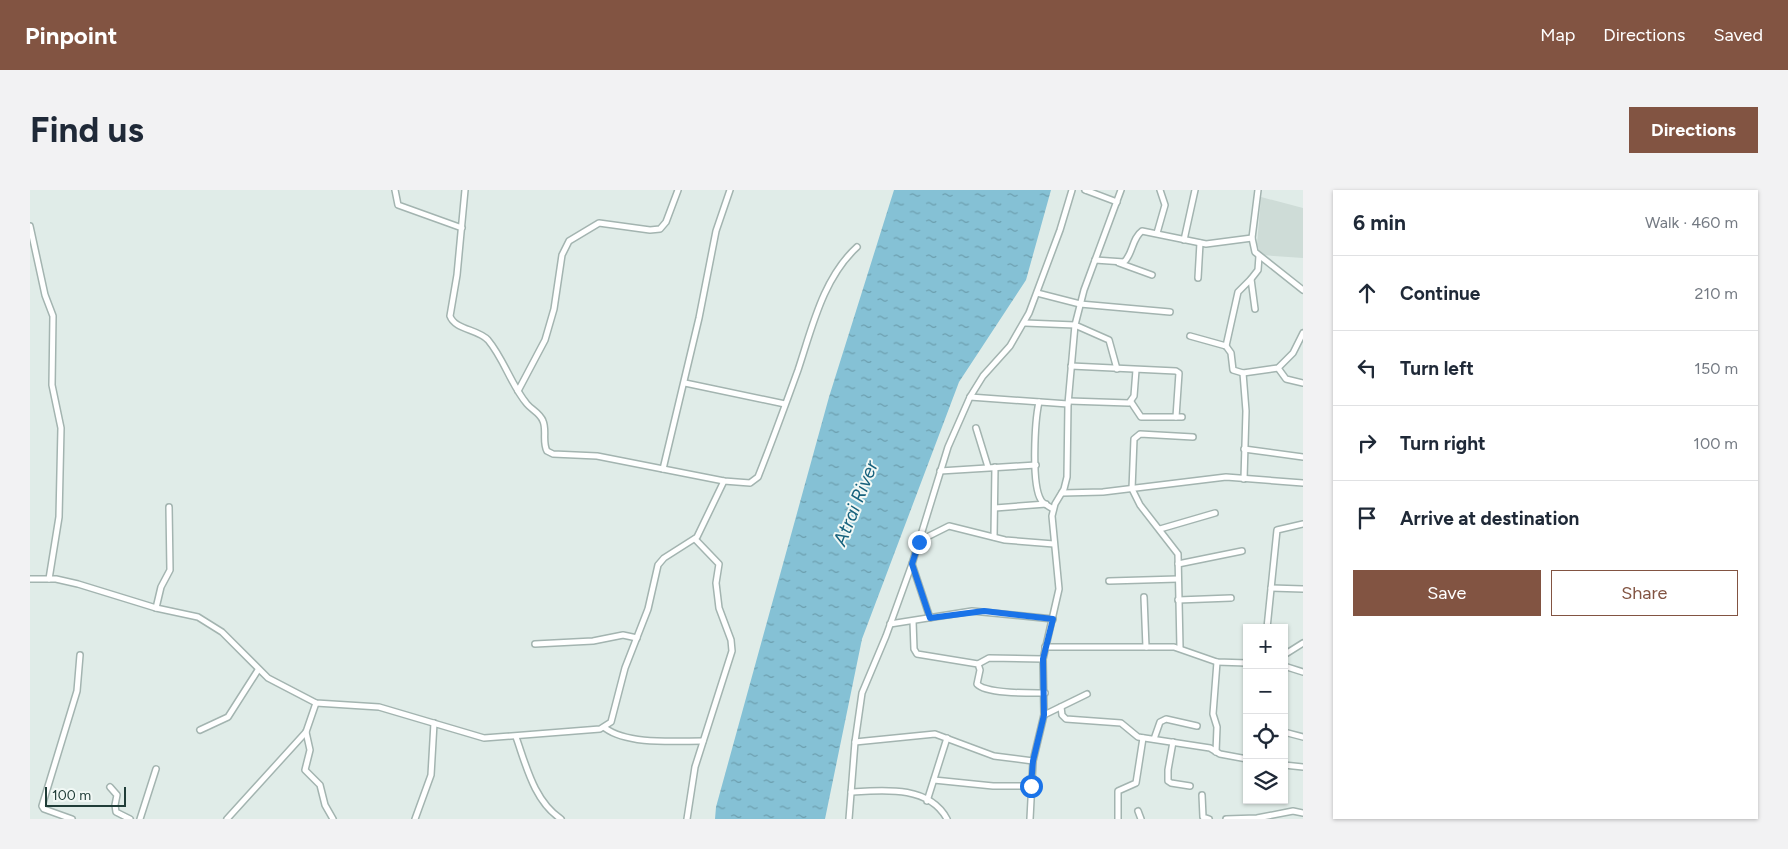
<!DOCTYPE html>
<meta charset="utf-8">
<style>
:root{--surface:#fff;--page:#f2f2f3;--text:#1f2937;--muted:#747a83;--line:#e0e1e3;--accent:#825442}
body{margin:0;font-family:Figtree,sans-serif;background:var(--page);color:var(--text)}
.controls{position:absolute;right:15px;bottom:15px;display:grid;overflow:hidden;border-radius:0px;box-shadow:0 1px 4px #0004}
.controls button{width:45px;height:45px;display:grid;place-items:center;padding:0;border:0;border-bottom:1px solid var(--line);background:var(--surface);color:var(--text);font:25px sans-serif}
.scale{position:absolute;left:15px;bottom:12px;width:81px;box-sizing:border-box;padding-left:5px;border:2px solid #203d38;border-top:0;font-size:14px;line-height:18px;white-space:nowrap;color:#203d38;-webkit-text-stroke:4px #f1f8f5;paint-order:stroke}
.stop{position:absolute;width:15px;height:15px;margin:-11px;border:4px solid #1a73e8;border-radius:50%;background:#fff}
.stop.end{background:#1a73e8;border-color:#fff;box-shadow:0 1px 5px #0008}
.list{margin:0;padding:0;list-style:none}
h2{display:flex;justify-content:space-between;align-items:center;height:65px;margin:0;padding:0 20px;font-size:21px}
h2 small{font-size:16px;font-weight:400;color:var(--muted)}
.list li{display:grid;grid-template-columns:32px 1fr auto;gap:15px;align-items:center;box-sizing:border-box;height:75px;padding:0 20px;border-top:1px solid var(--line)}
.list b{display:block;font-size:19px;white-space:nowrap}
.list em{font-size:16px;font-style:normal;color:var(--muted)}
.actions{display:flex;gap:10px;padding:15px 20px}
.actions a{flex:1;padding:11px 0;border:1px solid var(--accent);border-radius:0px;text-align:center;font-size:18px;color:var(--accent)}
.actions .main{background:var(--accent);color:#fff}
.icon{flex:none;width:28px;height:28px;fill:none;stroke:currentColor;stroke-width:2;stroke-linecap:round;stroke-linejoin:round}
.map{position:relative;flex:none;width:1273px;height:629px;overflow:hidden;border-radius:0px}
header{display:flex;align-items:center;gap:30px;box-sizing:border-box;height:70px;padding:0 25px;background:var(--accent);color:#fff}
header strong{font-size:24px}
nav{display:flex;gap:28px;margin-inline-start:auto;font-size:18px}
.intro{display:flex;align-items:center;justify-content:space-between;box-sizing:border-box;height:120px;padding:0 30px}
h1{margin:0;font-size:35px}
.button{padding:12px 22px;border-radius:0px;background:var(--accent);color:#fff;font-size:18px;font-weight:700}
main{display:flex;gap:30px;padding:0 30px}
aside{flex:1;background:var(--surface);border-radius:0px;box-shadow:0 1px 4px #0004}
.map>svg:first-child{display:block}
.built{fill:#cedcd7}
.water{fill:url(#water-ripples)}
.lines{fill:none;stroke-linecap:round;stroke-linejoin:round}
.street-casing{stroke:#a3b4b0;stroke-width:8}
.street{stroke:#fff;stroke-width:5}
.route{stroke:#1a73e8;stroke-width:6}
.labels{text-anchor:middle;stroke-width:4;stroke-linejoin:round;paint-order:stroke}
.water-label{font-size:19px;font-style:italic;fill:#17627d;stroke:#f1f8f5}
</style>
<header>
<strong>Pinpoint</strong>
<nav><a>Map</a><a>Directions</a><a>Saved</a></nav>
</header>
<div class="intro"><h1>Find us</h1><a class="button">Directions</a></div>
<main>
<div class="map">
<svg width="1273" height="629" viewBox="0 0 1273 629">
<defs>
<pattern id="water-ripples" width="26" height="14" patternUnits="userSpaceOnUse" patternTransform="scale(1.25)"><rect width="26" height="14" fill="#85c1d5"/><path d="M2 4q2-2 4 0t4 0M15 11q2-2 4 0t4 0" fill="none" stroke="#6c9eae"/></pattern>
</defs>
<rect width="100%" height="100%" fill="#e0ece8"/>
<polygon class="built" points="1231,7 1273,18 1273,68 1231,65 1227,54"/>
<polygon class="water" points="864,0 1021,0 996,90 929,192 832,449 795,629 685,629 686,617 799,207"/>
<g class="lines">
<g class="street-casing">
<g id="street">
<polyline points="365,0 368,15 432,38"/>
<path d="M435 0 427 85 420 126C425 140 448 139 458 150 474 169 481 195 497 214 502 220 510 223 513 231 517 240 512 252 517 261L523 264 567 266 694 291 720 293 728 287C742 252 755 216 768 180 782 138 793 88 827 57"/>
<polyline points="1055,0 1087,12"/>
<polyline points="1228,0 1222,48 1225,62 1273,100"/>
<polyline points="0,36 15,105 23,126 22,195 31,238 29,327 19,389"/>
<polyline points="1127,43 1135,15 1130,0"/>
<polyline points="1154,50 1165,0"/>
<path d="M1065 70 1094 72C1103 64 1102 48 1112 41L1176 54 1222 48"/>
<polyline points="1089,73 1122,85"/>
<polyline points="1168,88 1170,53"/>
<polyline points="1007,103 1050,114 1140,122"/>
<polyline points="1225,119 1221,89 1228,80 1229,66"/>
<polyline points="995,133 1045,135 1079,150 1087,179"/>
<polyline points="1160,146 1196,156 1201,163 1203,180 1213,183 1248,178 1263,163 1273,143"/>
<polyline points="1196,156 1208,102 1221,89"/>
<polyline points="1041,176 1146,181 1149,183 1146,227"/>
<polyline points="1248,178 1256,189 1273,193"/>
<polyline points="1213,183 1216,221 1214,289"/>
<polyline points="655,193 755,214"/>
<polyline points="488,201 515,150 524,119 532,65 539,51 569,33 620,40 630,39 636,32 648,0"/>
<polyline points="940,207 1038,214"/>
<polyline points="1039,211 1099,213 1104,206 1106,180"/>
<path d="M1009 212C1005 230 1001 294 1011 310 1013 314 1019 316 1023 319"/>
<polyline points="1101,212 1111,227 1152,227"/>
<polyline points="946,238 958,277"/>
<polyline points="1214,259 1273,267"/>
<polyline points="633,279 669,128 686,41 700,0"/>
<polyline points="910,281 1006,275"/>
<polyline points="1032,303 1073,302 1196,287 1273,293"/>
<polyline points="965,318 1016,314"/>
<polyline points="1130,339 1185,323"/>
<polyline points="964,347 965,277"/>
<polyline points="889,351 919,336 975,350 1024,354"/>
<polyline points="882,374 900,428"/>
<polyline points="1148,374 1212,361"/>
<polyline points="0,389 26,389 48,394 126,418 168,427 192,442 238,488 286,513 349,517 454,548 570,539 581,532 595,478 618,419 628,375 634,368 667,347 694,291"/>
<polyline points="1079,391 1148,389"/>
<polyline points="1241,398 1273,399"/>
<polyline points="1114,407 1116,457"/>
<polyline points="1148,410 1201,408"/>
<polyline points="126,418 131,397 140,380 139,317"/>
<path d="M883 431 884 459 887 464 948 474 950 480 947 494C956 504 1000 503 1015 503"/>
<polyline points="860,434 942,421 1023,429"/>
<polyline points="1237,438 1247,340 1273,334"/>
<polyline points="505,454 563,451 593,445 607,448"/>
<polyline points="1015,457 1144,457 1187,472 1217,473"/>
<polyline points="1150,458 1148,364 1110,315 1102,299 1104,249 1110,244 1163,247"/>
<polyline points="1254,465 1273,453"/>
<polyline points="948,474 959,468 1013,469"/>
<polyline points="1254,476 1273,482"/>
<polyline points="1031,517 1032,525 1036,529 1091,533 1108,547 1180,558 1190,564 1217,569"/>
<polyline points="1014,525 1057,504"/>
<path d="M575 538C598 555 645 551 673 551"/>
<polyline points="170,540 198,527 228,480"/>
<polyline points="276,542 280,560 275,580 290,595 295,615 303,629"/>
<polyline points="1254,542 1273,547"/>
<path d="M486 547C496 575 504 611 531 629"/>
<polyline points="1124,549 1130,532 1136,529 1167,536"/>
<polyline points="825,552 905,544 964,566 1003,571"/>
<polyline points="1143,552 1138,580 1138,591 1141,593 1160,596"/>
<polyline points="1186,562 1187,537 1183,524 1187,472"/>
<polyline points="1254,575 1273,577"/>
<polyline points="904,590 963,596 1001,596"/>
<polyline points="80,597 87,605 85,615 86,622 100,629"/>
<path d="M821 602C853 600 899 595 917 629"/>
<polyline points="1172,605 1173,627 1179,629"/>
<polyline points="897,611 917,548"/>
<polyline points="1108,621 1111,629"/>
<polyline points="42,629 14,619 12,616 47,501 50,465"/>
<polyline points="110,629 126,579"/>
<polyline points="197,629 276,542 286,513"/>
<polyline points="385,629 401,585 404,533"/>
<polyline points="657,629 665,577 702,461 701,450 689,418 686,393 689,374 665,349"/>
<polyline points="819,629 825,552 832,503 856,446 882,374 918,257 940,207 953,186 980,156 999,123 1030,40 1042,0"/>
<polyline points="1000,629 1003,571 1014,525 1013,469 1029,399 1022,326 1025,314 1034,299 1037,287 1038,214 1045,135 1054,100 1091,0"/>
<polyline points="1088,629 1088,601 1106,593 1113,548"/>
<polyline points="1196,629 1227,628 1263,621 1273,623"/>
</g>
</g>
<use href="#street" class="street"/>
</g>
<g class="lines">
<polyline class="route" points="889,352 882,374 900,428 954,421 1023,429 1013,469 1014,525 1003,571 1001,596"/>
</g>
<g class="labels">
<g class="water-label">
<text transform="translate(825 313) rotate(-68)" y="7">Atrai River</text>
</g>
</g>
</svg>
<div class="controls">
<button>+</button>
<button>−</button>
<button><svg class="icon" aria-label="locate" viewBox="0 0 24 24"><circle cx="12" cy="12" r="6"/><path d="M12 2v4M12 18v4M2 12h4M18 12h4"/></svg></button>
<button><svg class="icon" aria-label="layers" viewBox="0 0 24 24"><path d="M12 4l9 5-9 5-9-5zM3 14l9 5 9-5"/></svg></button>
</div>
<div class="scale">100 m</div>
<div class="stop" style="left:1001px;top:596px"></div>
<div class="stop end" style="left:889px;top:352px"></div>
</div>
<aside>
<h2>6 min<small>Walk · 460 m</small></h2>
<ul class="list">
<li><svg class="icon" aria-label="ahead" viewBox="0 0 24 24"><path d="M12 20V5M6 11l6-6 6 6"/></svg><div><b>Continue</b></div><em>210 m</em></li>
<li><svg class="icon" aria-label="left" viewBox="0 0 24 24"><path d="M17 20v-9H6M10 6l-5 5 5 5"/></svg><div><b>Turn left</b></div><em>150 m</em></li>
<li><svg class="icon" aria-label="right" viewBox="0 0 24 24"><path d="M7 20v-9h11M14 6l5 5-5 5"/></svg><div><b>Turn right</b></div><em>100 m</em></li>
<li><svg class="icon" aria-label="arrive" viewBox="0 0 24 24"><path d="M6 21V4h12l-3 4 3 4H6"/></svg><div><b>Arrive at destination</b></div></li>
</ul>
<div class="actions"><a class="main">Save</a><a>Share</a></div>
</aside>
</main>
